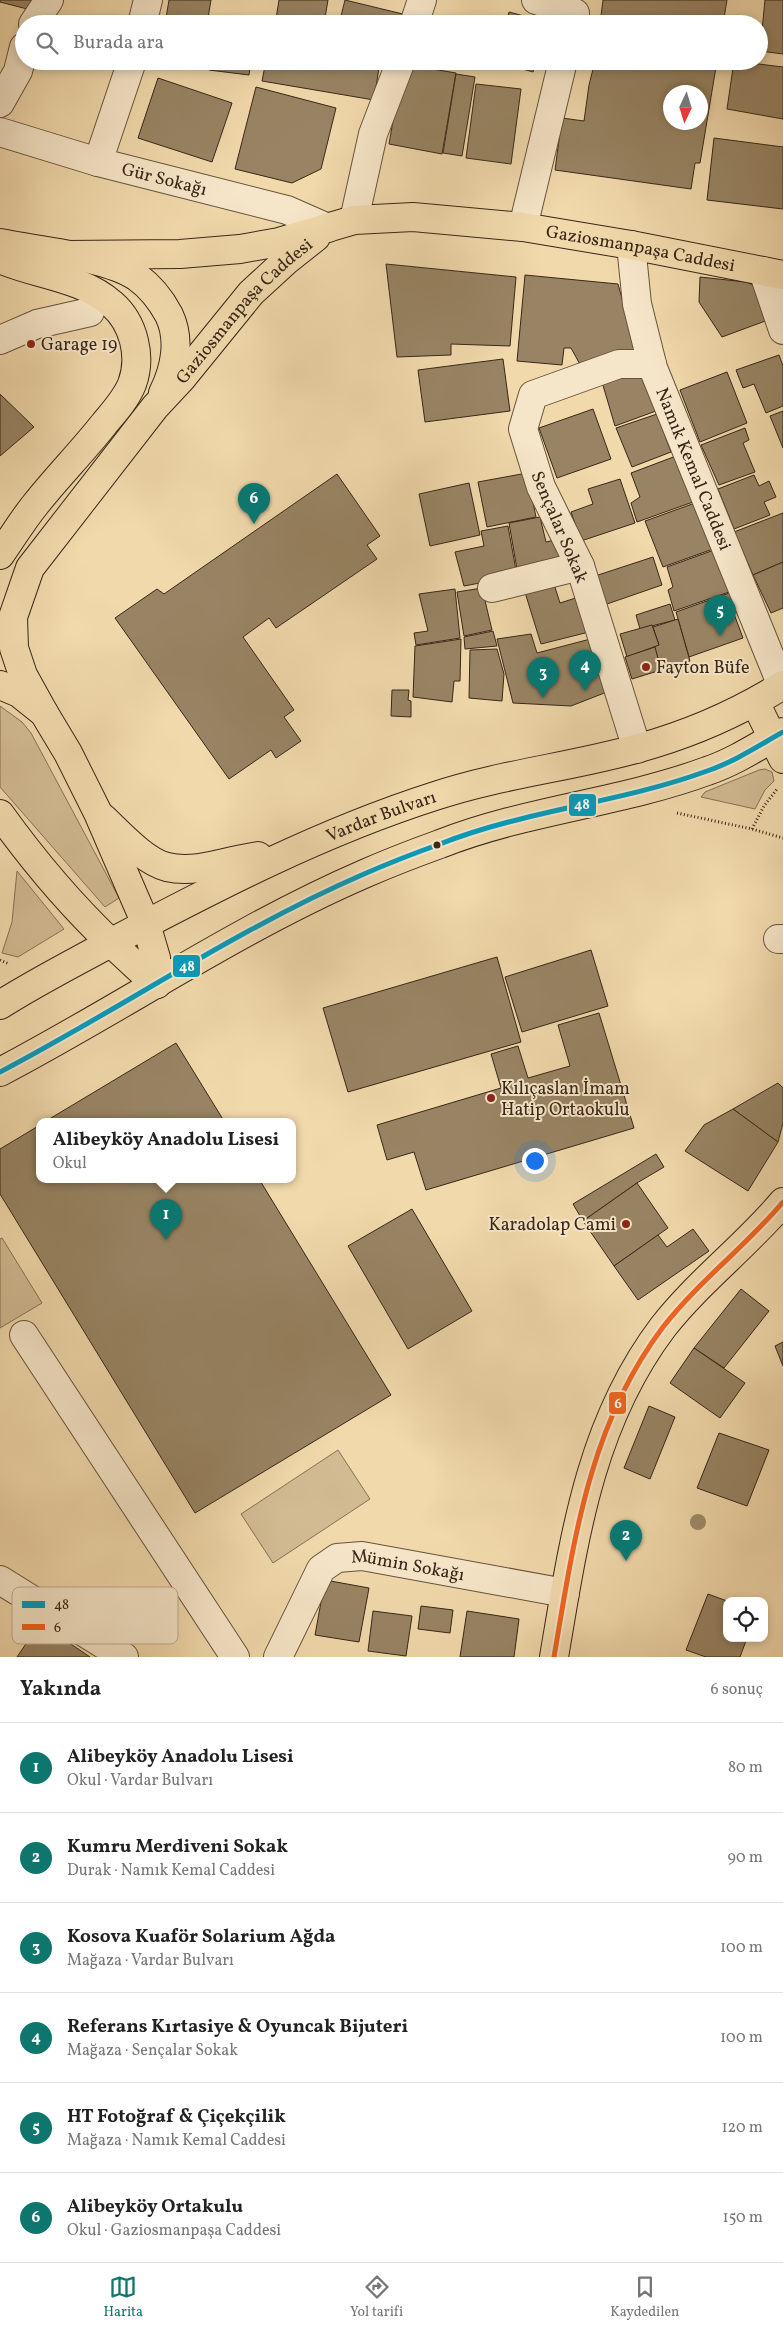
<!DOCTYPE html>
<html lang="tr">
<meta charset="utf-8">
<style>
:root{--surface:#fff;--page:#f6f6f6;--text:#222;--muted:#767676;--line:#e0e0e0;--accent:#0f766e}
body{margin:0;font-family:Vollkorn,serif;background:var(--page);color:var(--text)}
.controls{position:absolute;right:15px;bottom:15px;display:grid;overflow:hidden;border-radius:10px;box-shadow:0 2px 8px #0003}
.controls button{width:45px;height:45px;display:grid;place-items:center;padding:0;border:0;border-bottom:1px solid var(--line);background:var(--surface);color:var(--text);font:25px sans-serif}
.compass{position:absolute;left:663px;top:85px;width:45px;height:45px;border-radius:50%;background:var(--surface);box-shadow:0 2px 8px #0003;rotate:184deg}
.you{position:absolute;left:534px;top:1160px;width:18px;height:18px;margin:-12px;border:4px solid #fff;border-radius:50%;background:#1a73e8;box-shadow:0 0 0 8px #1a73e833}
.badge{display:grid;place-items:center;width:32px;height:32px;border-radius:50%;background:var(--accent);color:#fff;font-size:16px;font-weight:700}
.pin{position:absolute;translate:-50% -41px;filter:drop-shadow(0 1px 2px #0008)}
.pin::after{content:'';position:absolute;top:26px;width:18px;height:15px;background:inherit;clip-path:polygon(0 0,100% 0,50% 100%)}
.popup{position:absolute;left:36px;top:1118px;width:260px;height:65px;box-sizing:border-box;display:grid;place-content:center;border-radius:10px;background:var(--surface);filter:drop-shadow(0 1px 4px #0005);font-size:16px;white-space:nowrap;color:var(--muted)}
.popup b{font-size:19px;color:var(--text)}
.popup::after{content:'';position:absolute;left:50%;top:100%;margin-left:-10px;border:10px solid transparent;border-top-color:var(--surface)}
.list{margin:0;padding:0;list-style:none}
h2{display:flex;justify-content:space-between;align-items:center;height:65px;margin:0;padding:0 20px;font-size:21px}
h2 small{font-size:16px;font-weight:400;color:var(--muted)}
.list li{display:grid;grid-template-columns:32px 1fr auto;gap:15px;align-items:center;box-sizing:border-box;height:90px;padding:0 20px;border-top:1px solid var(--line)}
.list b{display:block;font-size:19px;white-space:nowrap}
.list p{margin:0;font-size:16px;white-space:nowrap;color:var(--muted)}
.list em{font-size:16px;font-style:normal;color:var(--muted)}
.icon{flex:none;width:28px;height:28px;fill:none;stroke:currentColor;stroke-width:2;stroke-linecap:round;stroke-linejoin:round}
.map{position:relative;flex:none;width:783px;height:1657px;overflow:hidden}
.search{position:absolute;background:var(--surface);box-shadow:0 2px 8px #0003;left:15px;right:15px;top:15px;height:55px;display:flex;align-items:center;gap:12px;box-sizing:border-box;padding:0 18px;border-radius:28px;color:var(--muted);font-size:19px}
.sheet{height:605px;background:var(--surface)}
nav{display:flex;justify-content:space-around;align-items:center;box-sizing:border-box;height:70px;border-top:1px solid var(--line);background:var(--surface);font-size:14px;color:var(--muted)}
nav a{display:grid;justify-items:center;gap:2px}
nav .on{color:var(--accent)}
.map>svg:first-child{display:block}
.green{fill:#d2bb93;stroke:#857155}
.building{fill:#988464;stroke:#382717;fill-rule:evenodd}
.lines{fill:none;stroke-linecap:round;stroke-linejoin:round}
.minor-casing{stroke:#66543c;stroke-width:30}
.major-casing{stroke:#382717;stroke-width:30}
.path{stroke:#382717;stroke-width:3;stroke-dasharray:1 2.5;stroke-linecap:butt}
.minor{stroke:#f6e6c9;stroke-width:28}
.major{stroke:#f1d9ac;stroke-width:28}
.bus-1-casing{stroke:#f6e6c9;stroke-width:9}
.bus-2-casing{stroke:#f6e6c9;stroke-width:9}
.bus-1{stroke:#069cbc;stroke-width:5}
.bus-2{stroke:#f26522;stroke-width:5}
.tree{fill:#a08b6b}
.poi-dot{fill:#8f2418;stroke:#f6e6c9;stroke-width:2}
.bus-dot{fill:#382717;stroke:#f6e6c9;stroke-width:2}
.labels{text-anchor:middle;stroke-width:4;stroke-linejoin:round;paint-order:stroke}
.street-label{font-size:18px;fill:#382717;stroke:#f6e6c9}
.poi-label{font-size:18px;fill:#382717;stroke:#f6e6c9;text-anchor:start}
.key{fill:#f6e6c9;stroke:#bdad94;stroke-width:1}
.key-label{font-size:14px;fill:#382717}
.line-badge{stroke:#f6e6c9;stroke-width:2}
.badge-label{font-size:14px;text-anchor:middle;font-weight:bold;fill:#fff}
</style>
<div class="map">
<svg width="783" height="1657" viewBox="0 0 783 1657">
<rect width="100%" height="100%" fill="#f1d9ac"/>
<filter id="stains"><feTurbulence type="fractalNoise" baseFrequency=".004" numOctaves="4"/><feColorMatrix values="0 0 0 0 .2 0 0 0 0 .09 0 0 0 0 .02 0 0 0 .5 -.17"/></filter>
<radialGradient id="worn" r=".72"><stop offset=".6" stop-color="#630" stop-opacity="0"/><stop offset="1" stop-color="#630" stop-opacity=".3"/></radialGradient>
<g class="green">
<polygon points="0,706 22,722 31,733 119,898 105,907 0,787"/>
<polygon points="765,769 772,772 774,781 765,790 755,809 701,797 705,792 759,770"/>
<polygon points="17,871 64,929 18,957 2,953 12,922"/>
<polygon points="2,1238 42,1303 0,1328 0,1239"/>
<polygon points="338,1450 370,1499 273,1563 241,1514"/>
</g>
<g class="building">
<polygon points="0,0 34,0 31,10 0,2"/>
<polygon points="169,0 211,0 207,24 165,24"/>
<polygon points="279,0 328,0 324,24 306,24 276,19"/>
<polygon points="345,0 411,16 409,24 339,24"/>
<polygon points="603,0 727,0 723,24 600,24"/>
<polygon points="765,0 783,0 783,54 760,51"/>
<polygon points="509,12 546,22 546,24 506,24"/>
<polygon points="211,61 251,61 249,75 209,70"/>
<polygon points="266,61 380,61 374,100 262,81"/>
<polygon points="496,61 536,61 533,72"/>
<path d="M595 61H717L700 163H695L691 189 555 170 562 118 584 121 589 85ZM670 92H700V122H670Z"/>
<polygon points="734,61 783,67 783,119 727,109"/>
<polygon points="403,64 456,73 442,154 389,144"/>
<polygon points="456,74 475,77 462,156 443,153"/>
<polygon points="158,78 232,103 212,162 138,138"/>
<polygon points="476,84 521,89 511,164 466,158"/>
<polygon points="256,87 336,108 321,169 292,183 235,169"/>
<polygon points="714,138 783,147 783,209 707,200"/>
<polygon points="386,264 516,277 510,346 451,344 451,355 397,357"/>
<polygon points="525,275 618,284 637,353 582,368 571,348 564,348 562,365 517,361"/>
<polygon points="700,277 746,282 756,286 768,320 722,337 699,302"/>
<polygon points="779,355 783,366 783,406 766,413 754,384 743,388 736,370"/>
<polygon points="503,359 510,411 425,422 418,370"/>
<polygon points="639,367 656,411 615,426 602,382"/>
<polygon points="727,372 747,423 700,442 680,390"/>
<polygon points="0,394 34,427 0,456"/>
<polygon points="593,409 611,459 557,478 539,428"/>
<polygon points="783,411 783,448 770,416"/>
<polygon points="657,414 671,452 632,467 616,428"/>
<polygon points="745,428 749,440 743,443 755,472 719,485 701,445"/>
<polygon points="676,456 693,502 637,522 631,503 640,497 631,473"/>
<polygon points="527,473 536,517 487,527 478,482"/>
<polygon points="337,474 380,536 367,545 377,559 276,628 269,618 243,637 294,710 284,717 301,741 276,758 271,750 229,779 115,618 157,589 164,594"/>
<polygon points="754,475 759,486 769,481 776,497 764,502 770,515 734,529 718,489"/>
<polygon points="620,479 635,523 581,541 571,512 593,504 588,489"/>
<polygon points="469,483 480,535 430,546 419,494"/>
<polygon points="695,503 713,549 663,567 645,521"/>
<polygon points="783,513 783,562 753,575 734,532"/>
<polygon points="540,517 546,542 559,539 566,564 518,575 509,523"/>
<polygon points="508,526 517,576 464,586 455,552 484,546 481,531"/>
<polygon points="714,550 729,592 674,611 668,590 673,587 667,567"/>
<polygon points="653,557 662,585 604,605 592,577"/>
<polygon points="783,562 783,608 771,613 753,575"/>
<polygon points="552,578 560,603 585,595 597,630 541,644 523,586"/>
<polygon points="482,588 492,630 464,636 457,592"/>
<polygon points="455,589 460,638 416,645 414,633 428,631 419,594"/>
<polygon points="732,592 736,604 731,606 743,638 689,657 676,612"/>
<polygon points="670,604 675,620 640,629 636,615"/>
<polygon points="678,619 690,661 661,670 654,646 659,645 653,627"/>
<polygon points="652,625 659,645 627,657 620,634"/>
<polygon points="493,631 497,646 465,649 464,637"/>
<polygon points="531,634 537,653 598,637 612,690 571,706 513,703 497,639"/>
<polygon points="461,639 460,681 454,681 452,702 413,697 415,646"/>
<polygon points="655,647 661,670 632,679 625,657"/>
<polygon points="497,649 504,674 502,701 469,698 470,650"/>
<polygon points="392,690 409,690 408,700 411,701 411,717 391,716"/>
<polygon points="591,950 608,1006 522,1032 505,977"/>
<polygon points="497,957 521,1042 348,1092 323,1008"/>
<polygon points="599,1013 634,1128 426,1190 414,1152 387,1160 377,1125 501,1088 491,1054 518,1046 528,1078 570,1066 558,1025"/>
<polygon points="176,1043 224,1121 46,1121"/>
<polygon points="778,1083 783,1088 783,1123 778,1142 733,1109"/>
<polygon points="733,1109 778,1142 748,1191 685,1151 704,1125"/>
<polygon points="40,1125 40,1179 259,1179 391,1395 195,1513 0,1194 0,1149"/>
<polygon points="656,1154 664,1167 637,1183 583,1221 573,1204"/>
<polygon points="637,1183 668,1228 614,1266 583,1221"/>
<polygon points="412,1209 472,1311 408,1349 348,1246"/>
<polygon points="693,1229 709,1251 638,1300 614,1266 658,1235 667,1247"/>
<polygon points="741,1289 769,1311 724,1368 694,1348"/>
<polygon points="783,1342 783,1366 775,1346"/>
<polygon points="694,1348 745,1383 720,1418 670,1383"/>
<polygon points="649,1406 675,1417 650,1479 624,1468"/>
<polygon points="719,1433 769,1450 747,1506 697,1488"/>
<polygon points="325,1580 369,1588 359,1642 315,1635"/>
<polygon points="708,1594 727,1601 727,1638 747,1638 740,1657 706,1657 686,1650"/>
<polygon points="421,1606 453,1610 450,1633 418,1629"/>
<polygon points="373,1611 412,1616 406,1656 368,1651"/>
<polygon points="467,1611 519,1619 514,1657 460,1657"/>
<polygon points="40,1623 90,1657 17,1657"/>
</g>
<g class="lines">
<g class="minor-casing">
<g id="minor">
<polyline points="536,0 575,13"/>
<polyline points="33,24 49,0"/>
<polyline points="142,24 148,0"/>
<polyline points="414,24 422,0"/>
<polyline points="0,103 18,71 24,47"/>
<path id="s1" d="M0 132 98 162 287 210 328 228"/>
<polyline points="98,162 132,61"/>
<polyline points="354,220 373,134 401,61"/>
<polyline points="523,227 563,61"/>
<path id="s2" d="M631 245 637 304 653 368 782 686"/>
<polyline points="763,271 783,330"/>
<polyline points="0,340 37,324 90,312"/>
<polyline points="492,588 580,566"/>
<polyline points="637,749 580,566 541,487 523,429 533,395 619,364 652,364"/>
<polyline points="778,939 783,939"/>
<polyline points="24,1335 235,1657"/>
<polyline points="0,1580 124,1657"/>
<path id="s3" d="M278 1657 321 1569 337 1558 362 1556 565 1593"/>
</g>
</g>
<g class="major-casing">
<g id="major">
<path d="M0 243C38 251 106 256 137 277 151 287 161 300 169 315 181 340 175 369 163 393"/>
<path id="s4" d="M66 255 180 254 240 249 279 242 354 220 413 217 523 227 631 245 783 275"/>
<path d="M0 259C36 275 82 277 112 304 134 323 142 357 132 384 126 399 114 412 104 424 82 452 57 477 35 505 22 521 12 538 0 555"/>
<polyline points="0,685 19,693 44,713 68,753 98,813 146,924 156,958 157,984"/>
<polyline points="755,702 783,759"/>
<path id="s5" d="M44 713 23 675 14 648 13 617 30 568 155 407 182 378 251 293 287 260 316 237"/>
<path d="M0 814C33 860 70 904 111 943 127 957 140 971 157 984"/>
<path d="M103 818C119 833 145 862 167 867 197 874 229 860 258 856"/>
<path id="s6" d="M0 1005C36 982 74 963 112 942 216 887 322 832 435 796 501 774 572 767 639 748 690 734 738 713 783 685"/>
<path d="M0 1072C122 1008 237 929 364 874 389 863 415 853 440 844 526 810 620 803 707 771 734 762 758 746 783 732"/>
<path d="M554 1657C574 1540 589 1425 663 1327 699 1281 746 1246 783 1202"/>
</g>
</g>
<g class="path">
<polyline points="677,813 752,829 783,838"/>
<polyline points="752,829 764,806 777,789"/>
<polyline points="0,960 9,964"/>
</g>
<use href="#minor" class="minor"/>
<use href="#major" class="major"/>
<g class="bus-1-casing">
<path id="bus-1" d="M0 1072C122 1008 237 929 364 874 389 863 415 853 440 844 526 810 620 803 707 771 734 762 758 746 783 732"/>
</g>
<g class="bus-2-casing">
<path id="bus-2" d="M554 1657C574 1540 589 1425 663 1327 699 1281 746 1246 783 1202"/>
</g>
<use href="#bus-1" class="bus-1"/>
<use href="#bus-2" class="bus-2"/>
</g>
<circle class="tree" cx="698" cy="1522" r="8"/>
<g class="poi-dot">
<circle cx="31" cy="344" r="5"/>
<circle cx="646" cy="667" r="5"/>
<circle cx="491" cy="1098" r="5"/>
<circle cx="626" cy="1224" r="5"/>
</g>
<circle class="bus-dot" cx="437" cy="845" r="4.5"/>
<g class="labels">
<g class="street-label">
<text dy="6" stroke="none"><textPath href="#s1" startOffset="171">Gür Sokağı</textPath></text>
<text dy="6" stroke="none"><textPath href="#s4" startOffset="581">Gaziosmanpaşa Caddesi</textPath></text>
<text dy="6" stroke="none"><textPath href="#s5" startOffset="490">Gaziosmanpaşa Caddesi</textPath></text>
<text dy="6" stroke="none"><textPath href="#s2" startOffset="234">Namık Kemal Caddesi</textPath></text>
<text transform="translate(560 527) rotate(67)" y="6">Sençalar Sokak</text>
<text dy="6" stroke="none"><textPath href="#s6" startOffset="426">Vardar Bulvarı</textPath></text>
<text dy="6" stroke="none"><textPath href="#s3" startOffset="189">Mümin Sokağı</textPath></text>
</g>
<g class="poi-label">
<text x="41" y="350">Garage 19</text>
<text x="656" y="673">Fayton Büfe</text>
<text x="501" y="1094">Kılıçaslan İmam<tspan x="501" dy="21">Hatip Ortaokulu</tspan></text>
<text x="616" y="1230" text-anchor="end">Karadolap Cami</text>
</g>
</g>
<rect x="12" y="1587" width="166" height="57" rx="8" class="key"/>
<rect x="22" y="1601" width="23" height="7" fill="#069cbc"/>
<rect x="22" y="1624" width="23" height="6" fill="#f26522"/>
<g class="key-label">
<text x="54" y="1609">48</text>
<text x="54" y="1632">6</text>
</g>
<g class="line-badge">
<rect x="568" y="793" width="29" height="24" rx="5" fill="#069cbc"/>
<rect x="172" y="954" width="29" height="24" rx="5" fill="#069cbc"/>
<rect x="608" y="1391" width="19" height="24" rx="5" fill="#f26522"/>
</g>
<g class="badge-label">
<text x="582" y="809">48</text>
<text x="187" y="971">48</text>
<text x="618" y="1408">6</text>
</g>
<rect width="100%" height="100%" filter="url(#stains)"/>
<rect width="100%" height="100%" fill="url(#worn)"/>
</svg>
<div class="controls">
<button><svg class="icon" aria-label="locate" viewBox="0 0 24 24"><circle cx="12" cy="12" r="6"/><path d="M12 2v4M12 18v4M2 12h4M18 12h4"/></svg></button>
</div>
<svg class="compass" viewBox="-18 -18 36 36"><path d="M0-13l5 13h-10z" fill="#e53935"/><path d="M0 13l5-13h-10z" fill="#767676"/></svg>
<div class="you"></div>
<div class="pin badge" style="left:166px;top:1240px">1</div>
<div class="popup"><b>Alibeyköy Anadolu Lisesi</b>Okul</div>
<div class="pin badge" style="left:626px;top:1561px">2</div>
<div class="pin badge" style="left:543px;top:698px">3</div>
<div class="pin badge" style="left:585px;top:691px">4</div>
<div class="pin badge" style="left:720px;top:636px">5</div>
<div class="pin badge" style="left:254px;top:524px">6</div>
<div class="search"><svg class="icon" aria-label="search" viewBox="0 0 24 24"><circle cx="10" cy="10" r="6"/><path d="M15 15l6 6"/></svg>Burada ara</div>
</div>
<section class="sheet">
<h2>Yakında<small>6 sonuç</small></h2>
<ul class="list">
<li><span class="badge">1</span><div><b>Alibeyköy Anadolu Lisesi</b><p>Okul · Vardar Bulvarı</p></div><em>80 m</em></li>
<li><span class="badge">2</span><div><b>Kumru Merdiveni Sokak</b><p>Durak · Namık Kemal Caddesi</p></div><em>90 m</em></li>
<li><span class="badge">3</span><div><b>Kosova Kuaför Solarium Ağda</b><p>Mağaza · Vardar Bulvarı</p></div><em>100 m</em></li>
<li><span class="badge">4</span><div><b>Referans Kırtasiye &amp; Oyuncak Bijuteri</b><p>Mağaza · Sençalar Sokak</p></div><em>100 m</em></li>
<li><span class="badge">5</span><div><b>HT Fotoğraf &amp; Çiçekçilik</b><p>Mağaza · Namık Kemal Caddesi</p></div><em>120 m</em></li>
<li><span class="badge">6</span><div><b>Alibeyköy Ortakulu</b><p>Okul · Gaziosmanpaşa Caddesi</p></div><em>150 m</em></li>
</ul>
</section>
<nav>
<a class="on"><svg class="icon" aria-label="map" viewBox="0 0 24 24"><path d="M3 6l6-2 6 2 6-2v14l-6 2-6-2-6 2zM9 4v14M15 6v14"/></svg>Harita</a>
<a><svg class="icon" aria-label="directions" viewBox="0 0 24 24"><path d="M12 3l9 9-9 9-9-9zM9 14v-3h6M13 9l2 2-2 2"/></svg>Yol tarifi</a>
<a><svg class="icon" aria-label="saved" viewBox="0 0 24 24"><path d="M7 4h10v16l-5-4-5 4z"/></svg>Kaydedilen</a>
</nav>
